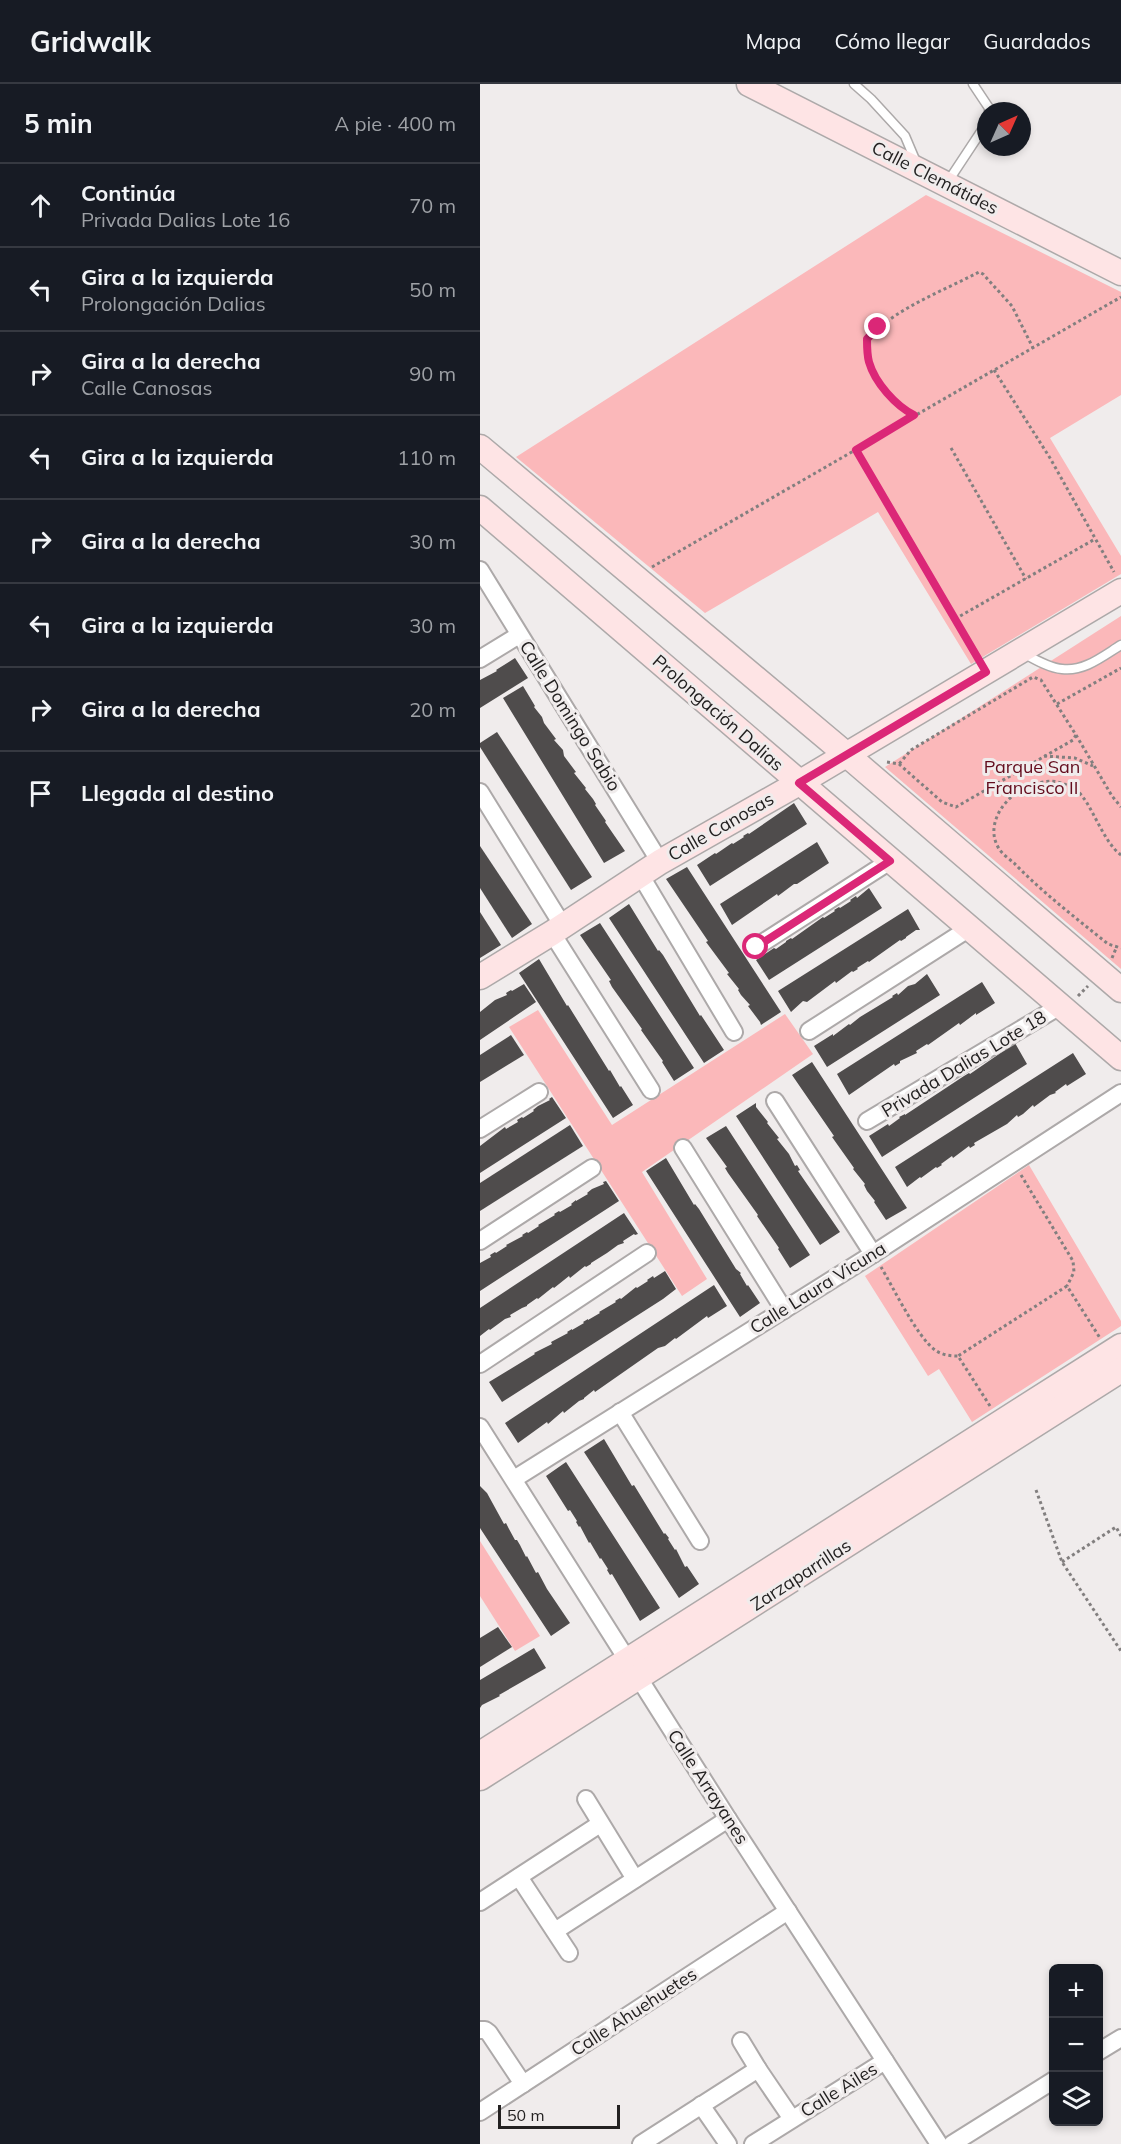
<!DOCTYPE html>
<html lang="es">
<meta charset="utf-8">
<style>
:root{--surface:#171b24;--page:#20242c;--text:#f1f3f6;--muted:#9ea1a6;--line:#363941}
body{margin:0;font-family:Mulish,sans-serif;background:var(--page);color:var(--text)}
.controls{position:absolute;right:18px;bottom:18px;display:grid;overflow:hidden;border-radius:9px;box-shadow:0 3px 9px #0003}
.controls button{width:54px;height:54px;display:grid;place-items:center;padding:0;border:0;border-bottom:2px solid var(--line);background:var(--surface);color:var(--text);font:30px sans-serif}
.compass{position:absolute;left:497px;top:18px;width:54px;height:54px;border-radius:50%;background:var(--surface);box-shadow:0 3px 9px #0003;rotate:45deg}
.scale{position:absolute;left:18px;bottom:15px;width:122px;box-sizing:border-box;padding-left:6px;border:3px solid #232121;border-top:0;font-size:16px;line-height:21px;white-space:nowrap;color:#232121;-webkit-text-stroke:4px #f0ecec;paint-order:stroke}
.stop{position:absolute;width:18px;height:18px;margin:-14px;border:4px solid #db2777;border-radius:50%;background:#fff}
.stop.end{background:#db2777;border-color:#fff;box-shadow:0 2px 6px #0008}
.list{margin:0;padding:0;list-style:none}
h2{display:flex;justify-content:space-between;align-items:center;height:78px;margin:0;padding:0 24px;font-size:26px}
h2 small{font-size:20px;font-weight:400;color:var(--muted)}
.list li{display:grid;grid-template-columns:39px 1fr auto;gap:18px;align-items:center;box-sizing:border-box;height:84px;padding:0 24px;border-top:2px solid var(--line)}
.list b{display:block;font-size:22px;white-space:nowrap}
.list p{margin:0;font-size:20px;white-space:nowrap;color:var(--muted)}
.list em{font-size:20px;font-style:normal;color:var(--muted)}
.icon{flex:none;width:33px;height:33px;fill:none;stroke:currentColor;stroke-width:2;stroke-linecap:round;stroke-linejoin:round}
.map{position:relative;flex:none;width:641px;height:2060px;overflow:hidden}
header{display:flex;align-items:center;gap:36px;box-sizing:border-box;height:84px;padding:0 30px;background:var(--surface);border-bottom:2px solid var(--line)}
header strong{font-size:28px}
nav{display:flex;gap:33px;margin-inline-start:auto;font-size:21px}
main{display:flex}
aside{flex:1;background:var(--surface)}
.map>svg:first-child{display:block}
.green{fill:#fbb8ba}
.building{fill:#4f4c4c}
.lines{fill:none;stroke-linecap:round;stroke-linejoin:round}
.lane-casing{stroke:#ada9a9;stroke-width:11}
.street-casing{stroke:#ada9a9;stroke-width:20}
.secondary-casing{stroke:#ada9a9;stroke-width:27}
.path{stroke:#827f7f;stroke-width:3;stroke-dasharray:3 3;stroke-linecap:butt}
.lane{stroke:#fff;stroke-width:8}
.street{stroke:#fff;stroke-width:16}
.secondary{stroke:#fee4e5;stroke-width:24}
.route{stroke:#db2777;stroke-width:8}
.labels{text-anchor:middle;stroke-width:6;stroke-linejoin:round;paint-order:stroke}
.street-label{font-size:18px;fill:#232121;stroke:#f0ecec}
.park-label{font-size:18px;fill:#630c1d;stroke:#f0ecec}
</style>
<header>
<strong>Gridwalk</strong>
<nav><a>Mapa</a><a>Cómo llegar</a><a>Guardados</a></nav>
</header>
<main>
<aside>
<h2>5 min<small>A pie · 400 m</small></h2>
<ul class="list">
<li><svg class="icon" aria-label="ahead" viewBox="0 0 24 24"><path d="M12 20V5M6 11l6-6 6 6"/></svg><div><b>Continúa</b><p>Privada Dalias Lote 16</p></div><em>70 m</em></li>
<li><svg class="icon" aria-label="left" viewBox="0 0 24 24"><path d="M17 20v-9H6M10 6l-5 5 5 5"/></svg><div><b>Gira a la izquierda</b><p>Prolongación Dalias</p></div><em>50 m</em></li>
<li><svg class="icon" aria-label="right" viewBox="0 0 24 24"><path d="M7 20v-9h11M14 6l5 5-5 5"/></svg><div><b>Gira a la derecha</b><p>Calle Canosas</p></div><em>90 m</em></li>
<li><svg class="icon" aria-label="left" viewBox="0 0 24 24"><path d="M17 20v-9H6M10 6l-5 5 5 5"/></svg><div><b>Gira a la izquierda</b></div><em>110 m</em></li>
<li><svg class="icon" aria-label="right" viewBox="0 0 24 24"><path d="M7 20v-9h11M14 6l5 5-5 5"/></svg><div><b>Gira a la derecha</b></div><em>30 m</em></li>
<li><svg class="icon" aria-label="left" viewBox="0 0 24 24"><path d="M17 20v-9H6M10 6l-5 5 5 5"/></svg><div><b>Gira a la izquierda</b></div><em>30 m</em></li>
<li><svg class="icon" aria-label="right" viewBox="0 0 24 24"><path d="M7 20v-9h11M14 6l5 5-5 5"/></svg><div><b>Gira a la derecha</b></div><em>20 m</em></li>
<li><svg class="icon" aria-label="arrive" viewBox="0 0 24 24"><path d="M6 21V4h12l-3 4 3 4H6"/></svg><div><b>Llegada al destino</b></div></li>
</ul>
</aside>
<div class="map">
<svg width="641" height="2060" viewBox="0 0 641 2060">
<rect width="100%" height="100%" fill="#f0ecec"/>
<g class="green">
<polygon points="446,111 641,208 641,311 570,354 641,472 641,490 491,580 398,428 225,529 36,373"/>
<polygon points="641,532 641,885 405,683"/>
<polygon points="58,926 132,1041 305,930 333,970 162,1088 227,1195 202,1212 29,943"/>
<polygon points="549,1081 641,1237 641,1242 492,1338 459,1285 448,1292 385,1192"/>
<polygon points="0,1457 60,1552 35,1567 0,1512"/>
</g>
<g class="building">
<polygon points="35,574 48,594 0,624 0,596 17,587 16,586"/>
<polygon points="43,602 55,622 54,623 62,633 64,639 76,655 74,656 83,666 84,672 96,688 94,689 106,704 105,705 113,715 116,720 115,721 126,737 125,738 145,767 124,779 23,614"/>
<polygon points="17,648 112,793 91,806 0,663 0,659"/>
<polygon points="314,719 327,740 230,802 217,781 235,769 236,770 252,759 253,760 264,753 263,752 268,749 269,750"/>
<polygon points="337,758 349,779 317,800 314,800 298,812 297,810 252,841 240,820"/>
<polygon points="0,762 52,840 32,854 0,804"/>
<polygon points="207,783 301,928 281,941 280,938 268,922 270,921 261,911 258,906 259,905 247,890 249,889 226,858 228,857 186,795"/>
<polygon points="389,804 402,824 289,896 276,876 294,864 296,865 306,858 306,857 311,854 312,855 343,833 344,834 355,827 354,826 359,823 360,824 371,817 370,816 376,812 377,814"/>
<polygon points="149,820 178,867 179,866 183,871 220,932 221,931 244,966 224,979 129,834"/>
<polygon points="428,825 440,846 436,846 426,853 426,854 421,857 420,856 389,878 388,877 377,884 378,885 373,888 372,887 356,899 355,897 327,918 323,917 311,928 298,907"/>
<polygon points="0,828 21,861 0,874"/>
<polygon points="120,839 214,984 194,997 182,978 183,977 161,946 162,945 132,903 129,897 131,896 100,851"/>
<polygon points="59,875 87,922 88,921 129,987 130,986 140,1003 141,1002 153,1021 133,1034 39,889"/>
<polygon points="447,890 460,911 347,983 334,962 353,950 353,952 369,940 370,941 380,933 413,913 412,912 417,909 418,911 428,902 435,900"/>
<polygon points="502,898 515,919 496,931 496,929 480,941 479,939 448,961 447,960 436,967 437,969 420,977 420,979 415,982 414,980 369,1011 357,990"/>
<polygon points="44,900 56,918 0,956 0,928 15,916 27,911 26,909 31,906 32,907"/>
<polygon points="31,951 44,971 0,998 0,971"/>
<polygon points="535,959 547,980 402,1073 389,1052 408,1040 409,1042 420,1034 419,1033 425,1030 425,1031 484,992 489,989 490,990"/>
<polygon points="593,969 606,990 587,1002 586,1000 575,1008 576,1009 570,1011 554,1023 553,1021 543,1030 538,1033 537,1031 527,1040 494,1059 495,1061 490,1064 489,1062 473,1074 472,1072 461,1080 462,1081 457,1084 456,1083 441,1094 440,1093 427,1103 415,1083"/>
<polygon points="332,978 427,1124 406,1136 394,1118 395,1117 387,1107 384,1101 385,1100 373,1085 374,1084 352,1053 354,1052 312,991"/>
<polygon points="72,1013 86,1034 0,1089 0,1062 25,1043 26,1045 38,1038 37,1036 42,1033 43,1034 54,1027 53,1026 58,1022 70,1016 69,1015"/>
<polygon points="276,1019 276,1023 288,1038 287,1039 299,1054 297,1055 309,1070 315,1082 317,1081 320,1086 318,1087 360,1148 340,1161 256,1032"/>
<polygon points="90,1041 103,1062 0,1127 0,1099"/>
<polygon points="246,1042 330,1171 310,1184 298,1165 299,1164 277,1132 278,1131 248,1089 245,1084 247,1083 226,1054"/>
<polygon points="186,1074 214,1121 215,1120 219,1125 256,1185 261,1189 260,1190 267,1202 268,1201 280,1219 260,1233 166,1087"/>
<polygon points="126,1097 139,1117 0,1207 0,1179 11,1173 10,1171 15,1168 16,1169 27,1162 26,1161 43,1152 42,1151 47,1148 48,1149 59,1142 58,1141 75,1131 74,1130 79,1127 80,1128 92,1121 91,1120 96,1116 96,1117 108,1110 107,1109 112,1105 124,1100 123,1098"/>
<polygon points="144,1129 158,1150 155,1151 154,1150 143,1157 144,1159 138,1161 127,1169 111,1179 111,1180 106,1183 105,1182 90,1194 89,1192 74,1204 73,1203 58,1215 57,1214 47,1221 47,1222 42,1224 30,1231 31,1233 25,1235 10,1246 9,1245 0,1252 0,1224"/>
<polygon points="185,1187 196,1205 183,1215 22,1318 9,1298 55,1270 54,1269 72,1260 71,1258 88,1249 87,1248 92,1245 92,1246 104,1239 103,1238 108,1235 108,1236 120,1229 119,1228 136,1218 135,1217 140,1214 141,1215 156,1203 157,1204 168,1197 167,1196 173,1192 174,1194"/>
<polygon points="234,1201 247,1222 228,1234 227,1232 196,1255 195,1254 185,1262 178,1264 115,1308 114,1306 104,1314 104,1315 99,1317 84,1329 83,1327 68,1340 67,1338 38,1359 25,1339"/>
<polygon points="124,1355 152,1402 154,1401 184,1450 185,1449 189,1454 188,1455 195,1466 196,1465 205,1483 207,1482 219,1500 199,1514 104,1368"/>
<polygon points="86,1378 180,1524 160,1537 132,1490 130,1491 127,1486 128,1485 121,1474 120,1475 110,1458 109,1459 100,1442 99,1443 96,1438 97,1437 90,1426 88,1427 66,1392"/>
<polygon points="0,1402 7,1409 24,1440 26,1439 29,1445 35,1456 37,1456 40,1461 46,1473 47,1472 56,1489 58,1488 67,1505 90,1539 71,1552 0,1444"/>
<polygon points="18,1543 32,1563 0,1583 0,1554"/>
<polygon points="54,1564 66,1584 19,1611 20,1612 2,1621 0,1624 0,1596"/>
</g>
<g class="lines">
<g class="lane-casing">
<g id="lane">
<polyline points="374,0 391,15 425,52 436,78"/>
<polyline points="493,0 509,24 509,27"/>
<polyline points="467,99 506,40"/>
<path d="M543 569C554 575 569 584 582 585 604 588 623 572 641 561"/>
</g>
</g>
<g class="street-casing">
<g id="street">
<polyline points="0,486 180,778"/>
<polyline points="0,575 39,551"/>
<polyline points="0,708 83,842"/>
<polyline points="161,792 254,948"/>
<polyline points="72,849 171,1006"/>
<polyline points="276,863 410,777"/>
<polyline points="329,947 488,845"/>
<polyline points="295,1017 393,1170"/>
<polyline points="387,1037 580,922"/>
<polyline points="0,1045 59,1008"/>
<polyline points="203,1064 304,1226"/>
<polyline points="0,1157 112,1084"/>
<polyline points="0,1280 167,1169"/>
<polyline points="140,1328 220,1457"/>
<polyline points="0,1343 248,1735 459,2060"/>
<polyline points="34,1395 393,1170 641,1009"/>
<polyline points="106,1715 155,1795"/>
<polyline points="39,1793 89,1869"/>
<polyline points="0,1818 120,1740"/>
<polyline points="75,1847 248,1735"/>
<polyline points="0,1946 5,1946 9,1949 43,2000"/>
<polyline points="261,1957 278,1985 312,2035"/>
<polyline points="618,1968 641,1954"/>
<polyline points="221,2021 248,2060"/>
<polyline points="0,2028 308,1827"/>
<polyline points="161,2060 278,1985"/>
<polyline points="273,2060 405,1977"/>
<polyline points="472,2060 574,1996"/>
</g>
</g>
<g class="secondary-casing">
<g id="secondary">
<polyline points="269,0 641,189"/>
<polyline points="0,363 367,671 641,906"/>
<polyline points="0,424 641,974"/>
<polyline points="0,893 72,849 180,778 319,699 641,507"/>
<polyline points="0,1670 641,1262"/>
<polyline points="0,1694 641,1286"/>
</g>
</g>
<g class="path">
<polyline points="514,286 570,374 634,488"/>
<path d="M434 331C416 322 395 299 389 278 387 271 387 262 387 255 416 224 461 208 499 188L503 190 532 222 553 264"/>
<polyline points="471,364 546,495"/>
<polyline points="376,366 496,571"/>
<polyline points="172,483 641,213"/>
<polyline points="475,535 615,455"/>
<polyline points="577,620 641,584"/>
<polyline points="596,651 632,712 641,723"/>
<polyline points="564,672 595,674 613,682"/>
<polyline points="407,678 419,680 462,718 476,723 593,656 596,651 561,596 553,593 431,666 419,680"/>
<path d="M641 771C622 757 611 717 597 707 577 694 567 695 546 704 525 712 505 740 518 763 521 769 529 775 534 779 563 809 596 834 628 860L641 864"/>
<polyline points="632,874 637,862"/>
<polyline points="598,912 608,902"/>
<polyline points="541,1091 593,1177 594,1188 587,1202"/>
<path d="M401 1183C413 1203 437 1253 455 1266 462 1271 470 1272 478 1272"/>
<polyline points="510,1322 478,1272 587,1202 620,1254"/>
<polyline points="556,1406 582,1478 641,1567"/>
<polyline points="582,1478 636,1443 641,1452"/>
</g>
<use href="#lane" class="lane"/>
<use href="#street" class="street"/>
<use href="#secondary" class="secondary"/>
</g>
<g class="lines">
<path class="route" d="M276 863 410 777 319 699 506 588 376 366 434 331C416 322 395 299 389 278 387 271 387 262 387 255L398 243"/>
</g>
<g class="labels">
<g class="street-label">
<text transform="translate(455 94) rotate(27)" y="6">Calle Clemátides</text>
<text transform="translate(238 629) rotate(41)" y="6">Prolongación Dalias</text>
<text transform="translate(90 632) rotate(58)" y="6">Calle Domingo Sabio</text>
<text transform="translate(241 743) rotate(-30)" y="6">Calle Canosas</text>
<text transform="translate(484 980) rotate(-31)" y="6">Privada Dalias Lote 18</text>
<text transform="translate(338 1204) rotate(-32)" y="6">Calle Laura Vicuna</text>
<text transform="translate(321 1491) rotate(-33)" y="6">Zarzaparrillas</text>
<text transform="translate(228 1703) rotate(57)" y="6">Calle Arrayanes</text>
<text transform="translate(154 1928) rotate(-33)" y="6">Calle Ahuehuetes</text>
<text transform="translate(359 2006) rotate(-32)" y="6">Calle Ailes</text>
</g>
<g class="park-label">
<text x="552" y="689">Parque San<tspan x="552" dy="21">Francisco II</tspan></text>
</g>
</g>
</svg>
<div class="controls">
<button>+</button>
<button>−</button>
<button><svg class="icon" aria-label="layers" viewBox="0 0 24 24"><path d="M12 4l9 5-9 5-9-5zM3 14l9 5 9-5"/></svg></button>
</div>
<svg class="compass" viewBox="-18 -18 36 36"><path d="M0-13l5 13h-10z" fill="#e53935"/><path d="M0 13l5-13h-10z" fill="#9ea1a6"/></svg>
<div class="scale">50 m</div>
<div class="stop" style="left:276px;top:863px"></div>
<div class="stop end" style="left:398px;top:243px"></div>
</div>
</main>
